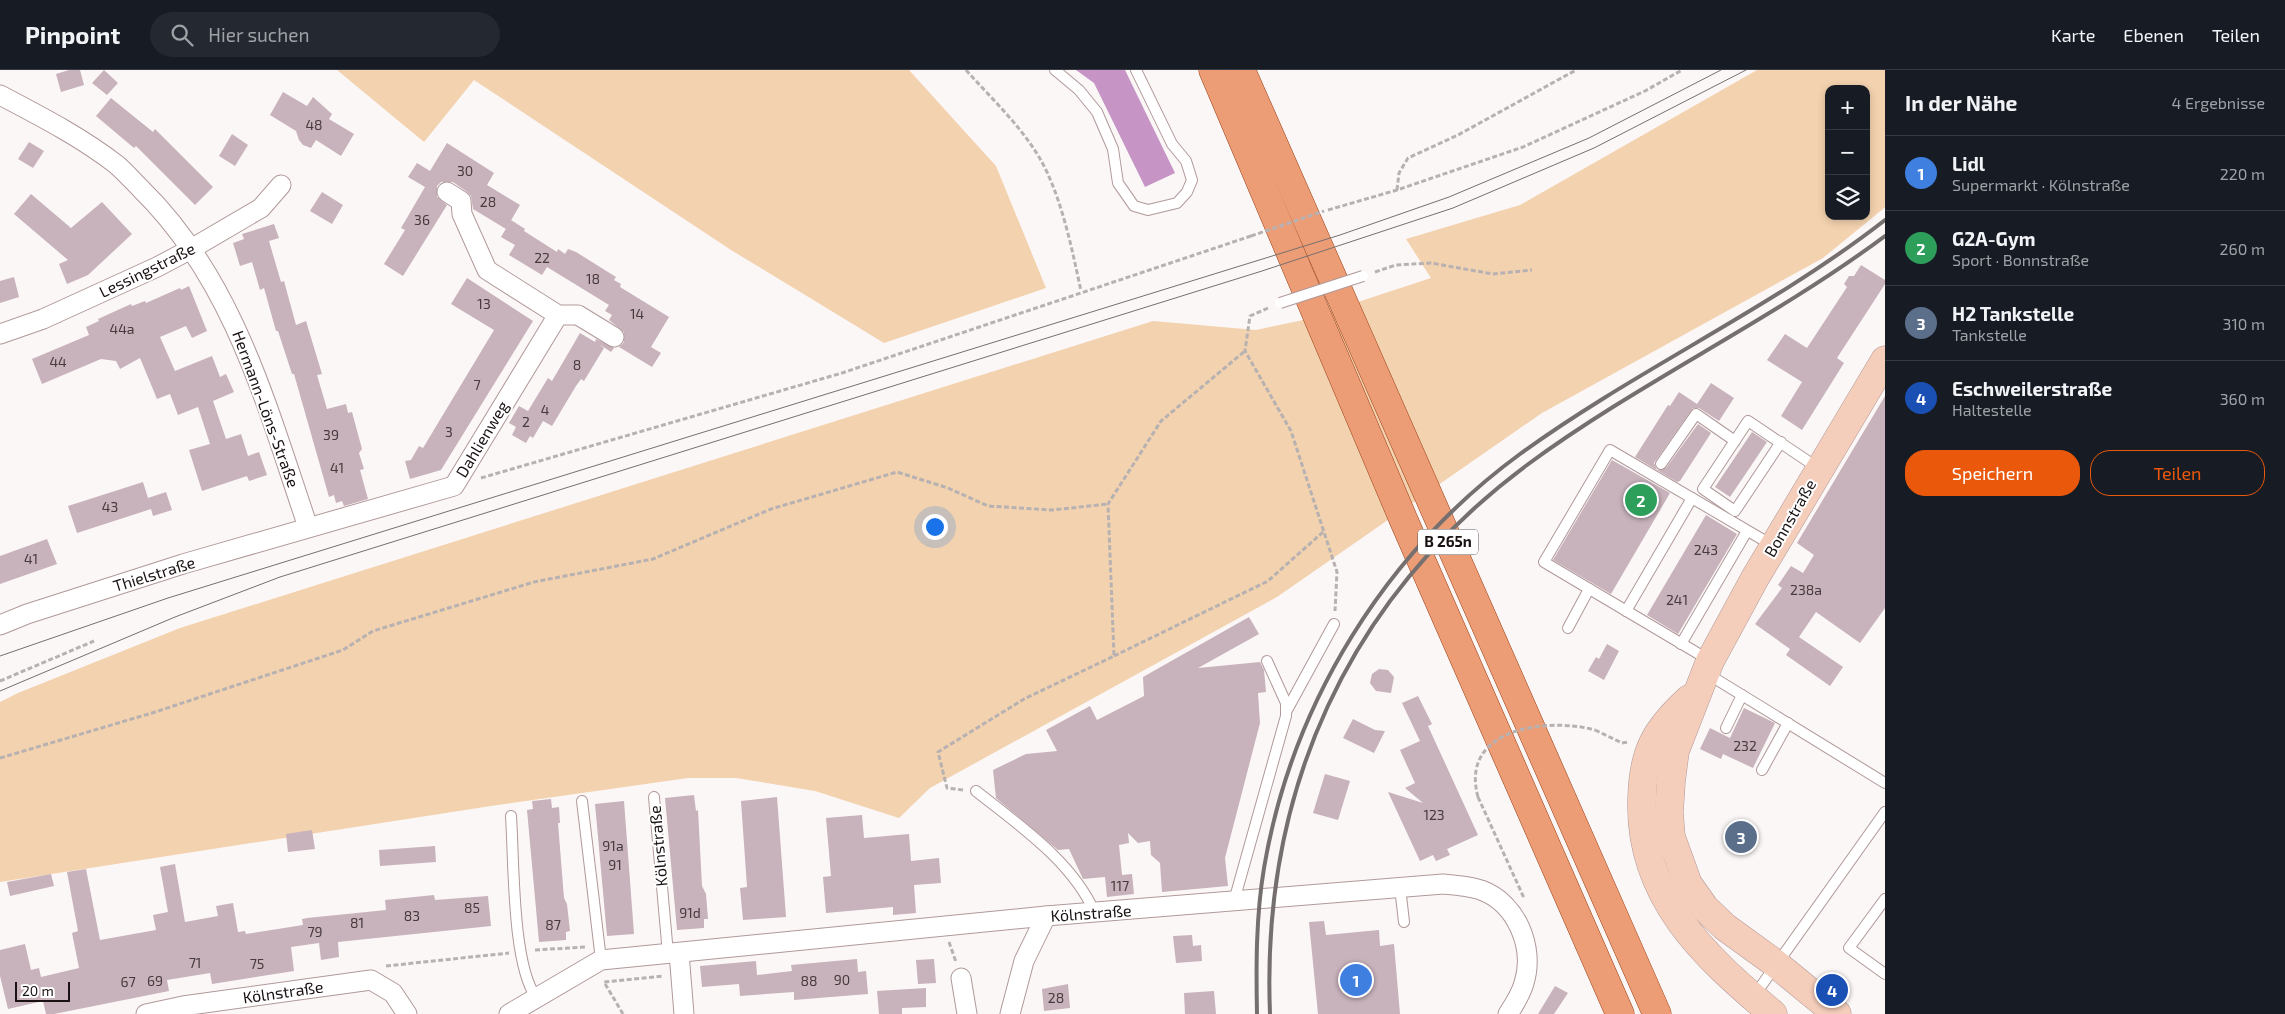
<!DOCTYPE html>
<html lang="de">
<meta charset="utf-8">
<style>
:root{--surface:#171b24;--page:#242831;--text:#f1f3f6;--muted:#9ea1a6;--line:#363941;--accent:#ea580c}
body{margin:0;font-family:"Exo 2",sans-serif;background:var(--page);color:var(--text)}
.controls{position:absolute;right:15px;top:15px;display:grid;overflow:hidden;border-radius:10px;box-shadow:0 2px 8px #0003}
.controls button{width:45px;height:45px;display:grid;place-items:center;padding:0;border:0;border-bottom:1px solid var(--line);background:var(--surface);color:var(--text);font:25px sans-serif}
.scale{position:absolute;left:15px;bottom:12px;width:55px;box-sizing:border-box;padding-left:5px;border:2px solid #1a1212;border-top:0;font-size:14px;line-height:18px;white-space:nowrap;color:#1a1212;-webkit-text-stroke:4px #fff;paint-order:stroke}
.you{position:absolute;left:934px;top:456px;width:18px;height:18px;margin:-12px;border:4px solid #fff;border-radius:50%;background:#1a73e8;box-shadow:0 0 0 8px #1a73e833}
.badge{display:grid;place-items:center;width:32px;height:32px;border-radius:50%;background:var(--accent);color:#fff;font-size:16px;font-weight:700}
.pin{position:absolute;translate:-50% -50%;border:2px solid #fff;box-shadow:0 1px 5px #0006}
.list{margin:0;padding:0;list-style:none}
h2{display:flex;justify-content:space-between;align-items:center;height:65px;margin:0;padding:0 20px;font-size:21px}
h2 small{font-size:16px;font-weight:400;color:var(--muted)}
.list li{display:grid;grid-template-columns:32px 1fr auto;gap:15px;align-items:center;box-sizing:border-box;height:75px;padding:0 20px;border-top:1px solid var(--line)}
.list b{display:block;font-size:19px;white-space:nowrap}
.list p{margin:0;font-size:16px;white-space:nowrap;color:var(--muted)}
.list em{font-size:16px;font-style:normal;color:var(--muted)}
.actions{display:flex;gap:10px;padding:15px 20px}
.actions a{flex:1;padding:11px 0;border:1px solid var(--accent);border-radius:20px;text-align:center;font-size:18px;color:var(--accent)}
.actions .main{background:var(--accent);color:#fff}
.icon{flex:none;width:28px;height:28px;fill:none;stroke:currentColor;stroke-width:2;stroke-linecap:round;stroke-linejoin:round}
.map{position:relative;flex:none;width:1885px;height:944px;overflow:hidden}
header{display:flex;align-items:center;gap:30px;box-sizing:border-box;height:70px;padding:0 25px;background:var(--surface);border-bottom:1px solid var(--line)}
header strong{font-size:24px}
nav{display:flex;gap:28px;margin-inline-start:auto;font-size:18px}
.search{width:350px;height:45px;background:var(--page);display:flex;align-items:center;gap:12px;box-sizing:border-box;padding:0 18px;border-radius:28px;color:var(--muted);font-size:19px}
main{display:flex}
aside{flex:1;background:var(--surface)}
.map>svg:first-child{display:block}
.green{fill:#f3d2af;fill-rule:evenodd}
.water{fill:#c695c6}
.building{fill:#c8b2bb}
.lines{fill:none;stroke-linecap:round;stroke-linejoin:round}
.lane-casing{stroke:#b09999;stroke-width:12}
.street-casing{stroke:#b09999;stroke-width:21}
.secondary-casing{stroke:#b09999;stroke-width:29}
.primary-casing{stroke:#9a4218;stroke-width:29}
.path{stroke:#b7b1b1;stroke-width:3;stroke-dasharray:5 2.5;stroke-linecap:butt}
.lane{stroke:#fff;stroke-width:10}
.street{stroke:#fff;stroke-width:19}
.secondary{stroke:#f5cebb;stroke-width:28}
.primary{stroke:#ec9d76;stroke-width:28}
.tram{stroke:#756f6f;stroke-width:1}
.rail{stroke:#756f6f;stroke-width:4}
.lane-bridge-casing{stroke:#b09999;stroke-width:12;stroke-linecap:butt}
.path-bridge{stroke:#b7b1b1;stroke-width:3;stroke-dasharray:5 2.5;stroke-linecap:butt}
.lane-bridge{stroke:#fff;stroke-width:10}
.labels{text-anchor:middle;stroke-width:4;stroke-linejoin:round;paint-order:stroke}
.number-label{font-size:14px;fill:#463a3c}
.shield{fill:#fff;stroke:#5f5959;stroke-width:1}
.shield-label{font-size:15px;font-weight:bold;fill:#1a1212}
.street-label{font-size:16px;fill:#1a1212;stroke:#fff}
</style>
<header>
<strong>Pinpoint</strong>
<div class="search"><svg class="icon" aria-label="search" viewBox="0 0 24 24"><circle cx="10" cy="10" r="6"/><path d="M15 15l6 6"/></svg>Hier suchen</div>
<nav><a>Karte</a><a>Ebenen</a><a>Teilen</a></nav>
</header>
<main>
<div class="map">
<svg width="1885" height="944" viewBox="0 0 1885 944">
<rect width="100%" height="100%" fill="#fcf7f7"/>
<g class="green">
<polygon points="337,0 909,0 996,96 1046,218 884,273 731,180 474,10 424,72"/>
<path d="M1757 0H1885V137L1883 139 1823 188 1542 343 1277 527 930 718 899 748 815 721 736 708H688L491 736 0 812V632L18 623 180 558 1153 251 1256 260 1303 250 1431 208 1406 169 1520 135ZM1829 19H1866V146H1829Z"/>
</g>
<polygon class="water" points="1076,0 1125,0 1175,103 1145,117 1094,13"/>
<g class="building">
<polygon points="69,0 80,0 84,15 61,22 56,4"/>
<polygon points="104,0 118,13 107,25 92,13"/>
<polygon points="283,22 307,36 313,27 332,44 329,49 354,64 341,86 316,70 311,78 303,75 299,70 296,61 270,45"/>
<polygon points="111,28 153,62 155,59 213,117 195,135 136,76 134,78 96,46"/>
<polygon points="232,64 248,75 235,96 219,86"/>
<polygon points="29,72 44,81 33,98 18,89"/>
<polygon points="447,73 494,103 487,115 520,135 506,159 473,139 471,126 467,122 453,112 441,112 437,116 437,127 447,135 403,206 384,194 405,160 401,158 425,117 408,107 417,93 430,101"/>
<polygon points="322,122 343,135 332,154 310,141"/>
<polygon points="31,124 71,158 102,132 132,164 88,205 67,214 59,194 68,190 14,144"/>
<polygon points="511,150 525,159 524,161 557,182 558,179 565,184 568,179 576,182 616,207 614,210 621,214 620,217 669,247 651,277 661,283 652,297 619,277 624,272 624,262 609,250 612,245 605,241 609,235 547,197 542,205 509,185 515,175 501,167"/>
<polygon points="274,154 279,168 269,171 281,212 284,211 296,255 306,251 322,304 317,305 327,339 346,334 348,343 352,342 362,379 359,383 364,399 360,400 368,429 344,436 342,431 336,433 334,425 329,427 294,304 292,304 278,261 276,261 264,218 260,220 252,192 240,196 233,173 244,169 242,164"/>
<polygon points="1861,195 1885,210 1885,214 1837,288 1844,293 1802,360 1781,346 1802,312 1767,290 1785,264 1807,278 1847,217 1844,214 1849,206 1854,206"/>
<polygon points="14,207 19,227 0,233 0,211"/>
<polygon points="467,208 533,251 441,400 410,409 405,391 411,390 419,376 423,378 494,260 451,234"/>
<polygon points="189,216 207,261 192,268 186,256 160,267 175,301 212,286 220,307 226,304 234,322 213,331 226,369 241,364 248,386 259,382 267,405 249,411 247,406 202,421 189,380 210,374 198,337 178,345 170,324 157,329 140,288 120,299 116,291 101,289 42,314 32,289 89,265 86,257 99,251 98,249 131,234 132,236 145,231 146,233 180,218 181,220"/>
<polygon points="580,263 595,272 596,269 614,278 611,282 599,274 604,278 584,311 581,309 576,316 552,356 543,351 533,368 530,366 526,373 512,365 516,357 509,353 519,336 528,341 548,308 552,311"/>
<polygon points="1711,313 1734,328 1719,351 1699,338 1693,338 1654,393 1657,400 1666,398 1698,354 1711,363 1680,411 1677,412 1635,387 1668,335 1670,336 1679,322 1697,334"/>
<polygon points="1885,326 1885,538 1860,573 1816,542 1799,567 1843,597 1830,616 1786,585 1790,579 1755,554 1782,518 1778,515 1791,496 1803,503 1814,485 1797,473"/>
<polygon points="1752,362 1767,372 1730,427 1715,417"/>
<polygon points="1612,390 1670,423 1611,524 1553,490"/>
<polygon points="143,412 148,428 166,422 172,440 153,446 151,439 77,463 68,436"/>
<polygon points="1706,445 1737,464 1678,564 1647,545"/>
<polygon points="47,469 57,494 0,514 0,486"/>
<polygon points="1249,547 1259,564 1198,598 1260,592 1264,600 1266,622 1258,623 1260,653 1225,788 1228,816 1162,822 1160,793 1151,785 1150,771 1138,773 1128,763 1129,773 1119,775 1122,805 1132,804 1134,824 1107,827 1105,807 1083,809 1069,779 1058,780 996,728 993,700 1026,684 1057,681 1046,660 1090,636 1097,650 1144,626 1143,607"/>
<polygon points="1607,574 1619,581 1604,610 1588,601 1596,587 1599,589"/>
<polygon points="1379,599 1388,600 1394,607 1391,623 1376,621 1370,613 1372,604"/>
<polygon points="1418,626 1432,654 1428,656 1478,765 1447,779 1450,785 1436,791 1433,785 1420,791 1388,722 1423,733 1405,718 1415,713 1400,680 1420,671 1402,633"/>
<polygon points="1744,638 1775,653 1753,698 1723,684 1721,689 1700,679 1710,658 1730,668"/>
<polygon points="1353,649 1375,660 1385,661 1374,683 1343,668"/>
<polygon points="1325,704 1350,711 1338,750 1313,743"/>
<polygon points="694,725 696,741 698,740 702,816 706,824 708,849 704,849 704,858 677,860 665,728"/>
<polygon points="777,727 786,847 743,850 740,818 747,817 741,731"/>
<polygon points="551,729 552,738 559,737 560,753 558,753 564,828 567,834 570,861 566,862 566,870 539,872 527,740 533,739 532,731"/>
<polygon points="624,731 634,864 607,866 595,734"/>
<polygon points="862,745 864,768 909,764 911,791 939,788 941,813 914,815 916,843 893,845 893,837 826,843 823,807 831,806 826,748"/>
<polygon points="312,760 315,779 288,782 286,764"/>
<polygon points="435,776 436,792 380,796 379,780"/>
<polygon points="175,794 185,852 218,846 216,836 233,833 238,862 245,861 246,864 303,855 302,849 307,848 386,840 385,830 434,825 435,830 488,826 491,856 338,872 339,887 321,890 319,873 291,877 294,901 212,914 210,903 167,910 169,921 54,944 46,944 43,931 8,939 0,906 0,880 25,874 31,900 39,898 41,907 79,898 72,863 78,861 67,802 86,799 100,870 156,860 153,845 168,842 160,797"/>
<polygon points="51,804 54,816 10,826 7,812"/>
<polygon points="1324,851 1326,865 1379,860 1380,876 1394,874 1400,944 1318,944 1309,852"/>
<polygon points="1192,865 1193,876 1201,875 1202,891 1176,893 1173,866"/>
<polygon points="857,889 858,902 866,901 868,924 794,930 794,922 740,926 739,914 702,917 700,896 756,891 757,905 792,901 791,895"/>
<polygon points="934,889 936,913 918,914 916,890"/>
<polygon points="1068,914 1070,938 1044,941 1042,919"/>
<polygon points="1555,916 1568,923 1554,944 1538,944"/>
<polygon points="926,918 926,937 902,938 902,944 879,944 877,921"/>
<polygon points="1214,921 1216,944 1185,944 1184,923"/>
</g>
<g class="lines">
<g class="lane-casing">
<g id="lane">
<polyline points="1055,0 1079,20 1097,42 1113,79 1118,113 1134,136 1148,140 1177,133 1187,122 1192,110 1186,91 1172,74 1136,0"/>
<polyline points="1781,372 1735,441 1703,419 1748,351 1818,398"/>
<polyline points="1661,394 1696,344 1735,371"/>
<polyline points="1626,541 1692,428"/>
<polyline points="1568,558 1589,519"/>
<polyline points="1681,574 1747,461"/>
<polyline points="1709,590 1544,492 1610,380 1772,475"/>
<polyline points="1706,603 1885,713"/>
<polyline points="1287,640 1334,554"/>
<polyline points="1726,658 1742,625"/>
<polyline points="1762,700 1788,653"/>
<path d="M976 721C1020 756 1072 791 1095 843"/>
<polyline points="654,727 668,884"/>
<polyline points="582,731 601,890"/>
<path d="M511 746C514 790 512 894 536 927"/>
<polyline points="1400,817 1404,852"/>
<polyline points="1885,829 1849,878 1885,904"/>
<polyline points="1234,831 1286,646 1286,633 1267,591"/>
<polyline points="1754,926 1885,742"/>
</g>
</g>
<g class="street-casing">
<g id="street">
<path d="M0 25C40 46 81 67 117 95 125 102 133 111 141 119 234 210 267 337 308 457"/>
<polyline points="447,122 461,131 462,144 487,200 558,245 578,245 614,267"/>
<polyline points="0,264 43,249 157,197 191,179 261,138 281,115"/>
<polyline points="0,555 27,544 183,494 454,416 558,245"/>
<polyline points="679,883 684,944"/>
<polyline points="961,908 967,944"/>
<polyline points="146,944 183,936 371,910 393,923 407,944"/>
<path d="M509 944 601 890 1046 846 1443 814C1456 815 1468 816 1481 820 1517 833 1535 878 1524 913 1521 924 1514 935 1508 944"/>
<polyline points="1010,944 1024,891 1046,846"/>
</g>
</g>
<g class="secondary-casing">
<g id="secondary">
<path d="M1689 629C1655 660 1643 682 1642 728 1638 826 1704 886 1773 944"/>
<polyline points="1837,944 1776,894 1725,857 1705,838 1688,814 1671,767 1669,743 1671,712 1675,681 1710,591 1755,508 1885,290"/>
</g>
</g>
<g class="primary-casing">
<g id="primary">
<polyline points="1213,0 1404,451 1620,944"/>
<polyline points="1241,0 1657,944"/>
</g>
</g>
<g class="path">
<path d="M966 0C991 28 1020 55 1039 87 1061 124 1072 179 1081 221"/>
<polyline points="1397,120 1399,103 1408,88 1458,65 1576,0"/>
<polyline points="1328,140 1397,120 1523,77 1645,21 1682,0"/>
<polyline points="1375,202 1396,195 1431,193 1493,204 1532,200"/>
<polyline points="1268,238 1250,246 1245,281 1291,361 1337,502 1335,541"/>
<polyline points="481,408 842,303 1251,166"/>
<polyline points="1114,586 1268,511 1323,462"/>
<polyline points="0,611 94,571"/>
<polyline points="1595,660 1622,673 1629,672"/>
<polyline points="0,688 152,643 343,580 373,561 534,512 653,489 771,439 897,402 948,418 988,436 1052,440 1108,434"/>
<polyline points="963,720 947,718 938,682 1024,629 1114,586 1108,434 1161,351 1245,281"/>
<polyline points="1478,727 1524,828"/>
<polyline points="949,872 956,892"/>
<polyline points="535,880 586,877"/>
<polyline points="386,896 509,883"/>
<polyline points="623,944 604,912 664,906"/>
</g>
<use href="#lane" class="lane"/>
<use href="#street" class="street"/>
<use href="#secondary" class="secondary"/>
<use href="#primary" class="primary"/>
<g class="tram">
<polyline points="0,586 168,528 1340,165 1449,127 1589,68 1721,0"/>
<polyline points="0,621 175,547 280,507 1262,201 1453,138 1594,78 1746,0"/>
</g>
<g class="rail">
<path d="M1257 944C1256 895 1256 846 1264 798 1292 633 1385 483 1520 384 1637 299 1771 239 1885 150"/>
<path d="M1270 944C1261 722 1347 529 1527 395 1641 311 1771 251 1885 166"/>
</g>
<g class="lane-bridge-casing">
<polyline id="lane-bridge" points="1280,233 1363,206"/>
</g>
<g class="path-bridge">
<polyline points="1251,166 1324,141"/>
<path d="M1478 727C1459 658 1547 647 1595 660"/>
</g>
<use href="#lane-bridge" class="lane-bridge"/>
</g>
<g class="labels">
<g class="number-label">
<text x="314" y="60">48</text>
<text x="465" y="106">30</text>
<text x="488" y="137">28</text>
<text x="422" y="155">36</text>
<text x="542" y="193">22</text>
<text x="593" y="214">18</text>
<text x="484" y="239">13</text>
<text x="637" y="249">14</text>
<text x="122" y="264">44a</text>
<text x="58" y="297">44</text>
<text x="577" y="300">8</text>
<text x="477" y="320">7</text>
<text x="545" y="345">4</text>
<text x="526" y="357">2</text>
<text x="449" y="367">3</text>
<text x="331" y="370">39</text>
<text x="337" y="403">41</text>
<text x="110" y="442">43</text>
<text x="1706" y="485">243</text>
<text x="31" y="494">41</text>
<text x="1806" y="525">238a</text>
<text x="1677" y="535">241</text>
<text x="1745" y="681">232</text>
<text x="1434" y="750">123</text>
<text x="613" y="781">91a</text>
<text x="615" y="800">91</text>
<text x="1120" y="821">117</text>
<text x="472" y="843">85</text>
<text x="690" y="848">91d</text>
<text x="412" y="851">83</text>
<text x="357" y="858">81</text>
<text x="553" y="860">87</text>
<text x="315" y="867">79</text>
<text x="195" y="898">71</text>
<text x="257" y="899">75</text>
<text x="842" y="915">90</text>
<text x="155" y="916">69</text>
<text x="809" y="916">88</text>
<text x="128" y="917">67</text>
<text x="1056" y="933">28</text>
</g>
<rect class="shield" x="1418" y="459.5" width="60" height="25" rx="4"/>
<g class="shield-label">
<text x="1448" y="477">B 265n</text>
</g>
<g class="street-label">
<text transform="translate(147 200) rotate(-26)" y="6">Lessingstraße</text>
<text transform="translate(266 339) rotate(70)" y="6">Hermann-Löns-Straße</text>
<text transform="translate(482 369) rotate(-59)" y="6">Dahlienweg</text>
<text transform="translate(1790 448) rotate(-60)" y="6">Bonnstraße</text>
<text transform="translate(154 504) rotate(-17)" y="6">Thielstraße</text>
<text transform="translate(658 776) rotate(-95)" y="6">Kölnstraße</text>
<text transform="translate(1091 843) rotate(-4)" y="6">Kölnstraße</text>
<text transform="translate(283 922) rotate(-8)" y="6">Kölnstraße</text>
</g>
</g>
</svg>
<div class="controls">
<button>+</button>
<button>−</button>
<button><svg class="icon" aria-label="layers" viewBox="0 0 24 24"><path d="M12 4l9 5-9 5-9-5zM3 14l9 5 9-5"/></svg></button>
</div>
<div class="scale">20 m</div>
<div class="you"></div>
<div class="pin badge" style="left:1356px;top:910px;background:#3f7fe0">1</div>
<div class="pin badge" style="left:1641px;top:430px;background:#2e9e5b">2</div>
<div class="pin badge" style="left:1741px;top:767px;background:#5c6f8a">3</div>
<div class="pin badge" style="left:1832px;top:920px;background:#1a4fb4">4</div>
</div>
<aside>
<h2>In der Nähe<small>4 Ergebnisse</small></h2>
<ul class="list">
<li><span class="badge" style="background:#3f7fe0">1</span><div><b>Lidl</b><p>Supermarkt · Kölnstraße</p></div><em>220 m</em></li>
<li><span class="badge" style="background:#2e9e5b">2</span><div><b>G2A-Gym</b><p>Sport · Bonnstraße</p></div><em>260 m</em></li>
<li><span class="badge" style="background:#5c6f8a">3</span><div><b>H2 Tankstelle</b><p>Tankstelle</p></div><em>310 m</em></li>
<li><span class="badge" style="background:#1a4fb4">4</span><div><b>Eschweilerstraße</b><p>Haltestelle</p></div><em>360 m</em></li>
</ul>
<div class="actions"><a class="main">Speichern</a><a>Teilen</a></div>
</aside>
</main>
